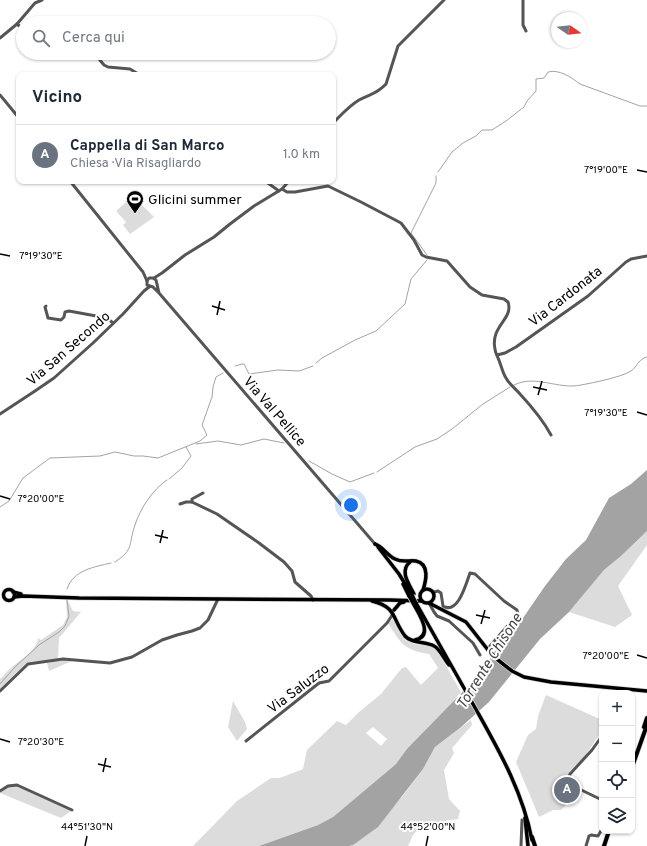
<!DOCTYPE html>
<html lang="it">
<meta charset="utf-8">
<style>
:root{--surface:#fff;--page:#f6f6f7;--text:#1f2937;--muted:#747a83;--line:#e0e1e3;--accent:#ea580c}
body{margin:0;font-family:Overpass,sans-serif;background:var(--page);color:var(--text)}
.controls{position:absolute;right:12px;bottom:12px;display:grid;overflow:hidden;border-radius:8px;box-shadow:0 1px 3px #0004}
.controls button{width:36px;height:36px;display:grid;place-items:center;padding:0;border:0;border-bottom:1px solid var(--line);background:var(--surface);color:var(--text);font:20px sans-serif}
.compass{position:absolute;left:551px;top:12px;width:36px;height:36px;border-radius:50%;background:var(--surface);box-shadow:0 1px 3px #0004;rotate:104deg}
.you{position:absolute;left:351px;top:505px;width:14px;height:14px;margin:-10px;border:3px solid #fff;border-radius:50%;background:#1a73e8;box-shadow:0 0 0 6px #1a73e833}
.badge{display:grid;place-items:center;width:26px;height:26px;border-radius:50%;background:var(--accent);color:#fff;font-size:13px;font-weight:700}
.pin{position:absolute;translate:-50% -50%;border:2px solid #fff;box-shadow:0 1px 4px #0006}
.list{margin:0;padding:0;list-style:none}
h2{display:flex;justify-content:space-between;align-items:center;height:52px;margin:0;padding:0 16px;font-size:17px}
h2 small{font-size:13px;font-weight:400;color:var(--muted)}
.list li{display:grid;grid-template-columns:26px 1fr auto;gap:12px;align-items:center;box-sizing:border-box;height:60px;padding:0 16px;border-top:1px solid var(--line)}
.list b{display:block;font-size:15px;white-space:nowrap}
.list p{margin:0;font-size:13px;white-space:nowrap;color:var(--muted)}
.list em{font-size:13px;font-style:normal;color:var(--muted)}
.icon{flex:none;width:22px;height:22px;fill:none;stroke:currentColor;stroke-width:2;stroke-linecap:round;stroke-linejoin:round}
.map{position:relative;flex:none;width:647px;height:846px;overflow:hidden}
.search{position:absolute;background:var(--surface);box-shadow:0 1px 3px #0004;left:16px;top:16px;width:320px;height:44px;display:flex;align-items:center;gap:10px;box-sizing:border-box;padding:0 14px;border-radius:22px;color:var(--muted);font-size:15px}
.panel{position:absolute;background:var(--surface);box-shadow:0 1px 3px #0004;left:16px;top:72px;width:320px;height:112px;border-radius:8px}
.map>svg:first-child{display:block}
.green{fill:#dcdcdc;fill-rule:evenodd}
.water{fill:#a3a3a3}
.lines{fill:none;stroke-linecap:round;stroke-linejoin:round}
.stream{stroke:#a3a3a3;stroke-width:1}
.major-casing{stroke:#dbdbdb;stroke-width:5}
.highway-casing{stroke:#dbdbdb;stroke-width:5.5}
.minor{stroke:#555;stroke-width:3}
.major{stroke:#000;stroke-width:3.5}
.highway{stroke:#000;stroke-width:4}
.major-bridge-casing{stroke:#dbdbdb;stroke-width:5;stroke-linecap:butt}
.major-bridge{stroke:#000;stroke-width:3.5}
.ticks{fill:none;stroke:#000;stroke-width:1.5}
.labels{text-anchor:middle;stroke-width:4;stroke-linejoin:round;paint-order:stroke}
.poi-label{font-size:14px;fill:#000;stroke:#fff;text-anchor:start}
.street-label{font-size:14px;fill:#000;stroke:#fff}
.water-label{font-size:15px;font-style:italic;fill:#444;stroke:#fff}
.ticks-label{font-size:10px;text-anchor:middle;fill:#000;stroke:#fff;stroke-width:4;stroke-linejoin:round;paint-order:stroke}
</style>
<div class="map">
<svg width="647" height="846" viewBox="0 0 647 846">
<rect width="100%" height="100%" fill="#fff"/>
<g class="green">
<polygon points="133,196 154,217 130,234 123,225 126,222 116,211"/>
<polygon points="647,531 647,545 618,586 632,615 615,627 569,612 604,570 621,556"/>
<path d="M66 600 68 601 73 611 81 612 59 638 58 659 29 662 14 675 0 689V679C4 676 7 671 11 668 20 660 37 651 38 638L41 640 63 625 67 617Z"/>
<path d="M393 619 405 640 414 644 430 646 438 652 461 692 438 719 408 749 396 764 333 817 318 825 259 846H193L237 801 271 778H280L303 769 307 750 337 721 346 725 359 712 381 694 402 668 406 667 421 685 438 668 429 654C404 650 401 644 388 623ZM373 727 387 739 381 746 366 733Z"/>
<polygon points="64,659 72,661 49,671 47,663"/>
<polygon points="546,695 602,720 602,731 584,757 570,771 562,793 567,795 566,805 561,810 553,810 539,817 516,762 528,735 536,729 538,716"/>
<polygon points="233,701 245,722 247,729 237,741 228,727"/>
<polygon points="471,720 472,725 452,748 454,753 444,770 449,799 460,811 458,819 423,824 413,835 408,846 349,846 353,845 402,797 423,769 435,747"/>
<polygon points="8,786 16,786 71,811 61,818 0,793"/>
</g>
<polygon class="water" points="647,470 647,531 621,556 604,570 569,612 540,639 489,702 460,728 435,747 423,769 378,827 353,845 349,846 259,846 318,825 333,817 396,764 407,749 479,675 498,647 523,618 545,586 566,559 586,540 609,498 631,484"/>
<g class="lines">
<g class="stream">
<path d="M438 172 452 152 463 143 476 136 482 130H492L506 121 524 107 527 101 536 91V79L544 78 548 72C559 69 571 77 580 84L640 106H647"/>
<polyline points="427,255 411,233 436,183 436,176"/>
<polyline points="316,363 322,358 355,340 376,331 405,304 411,279 427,260"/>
<polyline points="235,366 242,364 244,364 249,374 278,370 299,371 313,366"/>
<path d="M514 385C536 374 558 390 581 385 592 383 622 377 631 371 638 366 638 359 647 357"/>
<polyline points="196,444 218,441 241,445 264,439 284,443"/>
<polyline points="309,461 332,474 350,482 374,473"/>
<polyline points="377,472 415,447 437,439 452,429 483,404 510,387"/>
<polyline points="169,479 182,468 191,456 186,447"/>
<polyline points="0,507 9,501 23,478 50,458 100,456 115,452 134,456 143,456 158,458 200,441 207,435 202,425 212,397 213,387 216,377 223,373"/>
<path d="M115 562C135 549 128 544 135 525 140 509 153 489 167 480"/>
<path d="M67 589C73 570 94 567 111 563"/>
<polyline points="0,684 15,667 39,645 59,632 65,626 69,616 67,600"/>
</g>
<g class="major-casing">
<g id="major">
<path d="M375 544C383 547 387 555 395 559 403 563 408 560 416 561 430 564 426 581 423 590"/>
<polyline points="378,547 399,574 412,595"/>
<path d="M410 562C399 571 409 584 414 594"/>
<polyline points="403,584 409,596"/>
<circle cx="427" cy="596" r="7"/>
<circle cx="9" cy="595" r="5.5"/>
<polyline points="13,592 21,594"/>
<polyline points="14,597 23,596 79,598 390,600 422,601"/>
<path d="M372 601C397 607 392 619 405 636 412 644 425 641 434 646 440 649 444 659 449 665"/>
<path d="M413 603C418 613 435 636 415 640"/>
<path d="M416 603C435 637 454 670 473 704 498 749 522 789 532 840"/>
<polyline points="429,603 466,622 488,650 498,660 512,671 524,677 551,682 647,691"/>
<polyline points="394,610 400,603 404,602"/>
<polyline points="525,818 528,846"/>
</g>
</g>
<g class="highway-casing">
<g id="highway">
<polyline points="644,727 647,718"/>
<polyline points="632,767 647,725"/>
<polyline points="532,837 535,846"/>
<polyline points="604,846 609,831"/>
</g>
</g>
<g class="minor">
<polyline points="523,0 523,25 526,31"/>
<polyline points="17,24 23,29"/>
<polyline points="0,38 17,24 35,3 42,0"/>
<polyline points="94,53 104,65 108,67 130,69 140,75"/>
<polyline points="0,95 19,118"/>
<path d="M333 123C341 115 349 106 359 100 370 94 377 94 386 84L398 46 444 0"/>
<polyline points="70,181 143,272 147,281"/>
<polyline points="265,181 279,191"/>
<path d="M282 189 287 192H295L328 186 361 202 401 223 414 240 422 255 426 257 447 261 470 287 482 295 504 299 508 302C514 319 490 326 495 349 495 352 497 355 498 358 501 364 502 372 506 378 509 384 515 388 520 394 532 407 543 420 551 435"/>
<polyline points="154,278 162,273 185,255 214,237 230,224 254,206 282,189 289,181"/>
<polyline points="159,293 156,280 153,278 149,278 147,281 147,285 153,287 159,293 375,544"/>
<polyline points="46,306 45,307 48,318 61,320 64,317 65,312 69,311 107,318 113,323"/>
<polyline points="497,355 505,353 516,347 588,296 626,262 631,259 647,256"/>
<polyline points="0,414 35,391 54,378 93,343 123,314 144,291 149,287"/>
<polyline points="192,502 192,499 203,493"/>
<polyline points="180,504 186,502 192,502 217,514 259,543 284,562 292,571 295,582 311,596 313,600"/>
<path d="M434 592 438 591 441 593 443 606C458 615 466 584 470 573L475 574 504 601 517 610 518 614 490 646"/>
<polyline points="429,603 434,612 437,616 449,621 473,643 480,655"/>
<polyline points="0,691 28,664 63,659 110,663 132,657 162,640 177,635 192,631 200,628 208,620 218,599"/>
<polyline points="602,736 592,750 570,774 568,781 571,785 602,800"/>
<polyline points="246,741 319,683 329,681 387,623 393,614"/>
<polyline points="0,791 8,786 17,785 72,810"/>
<polyline points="521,846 522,820"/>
<polyline points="586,846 589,836 591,835 598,836 602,829"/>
</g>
<use href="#major" class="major"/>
<use href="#highway" class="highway"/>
<g class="major-bridge-casing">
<g id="major-bridge">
<polyline points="412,595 416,603"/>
<polyline points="409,596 413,603"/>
</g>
</g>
<use href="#major-bridge" class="major-bridge"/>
</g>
<path class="ticks" d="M637 170 647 172M0 254 10 256M212 306 225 310M217 315 220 301M533 387 547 390M538 395 542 381M637 412 647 415M0 496 10 499M155 535 168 538M160 543 163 530M476 615 490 618M481 624 485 610M637 655 647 658M0 739 10 742M98 764 111 767M103 772 106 758M85 846 87 836M426 846 428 836"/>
<defs>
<g id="stadium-pin" transform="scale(0.9)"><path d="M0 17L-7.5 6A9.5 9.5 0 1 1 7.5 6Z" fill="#000" stroke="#fff"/><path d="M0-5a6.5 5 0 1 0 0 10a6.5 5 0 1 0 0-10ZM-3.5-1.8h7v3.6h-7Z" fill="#fff"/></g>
</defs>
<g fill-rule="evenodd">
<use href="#stadium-pin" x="135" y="199"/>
</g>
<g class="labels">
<g class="poi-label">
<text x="148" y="204">Glicini summer</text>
</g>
<g class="street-label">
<text transform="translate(565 296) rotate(-38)" y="5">Via Cardonata</text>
<text transform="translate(68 348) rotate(-41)" y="5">Via San Secondo</text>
<text transform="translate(275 411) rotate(49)" y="5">Via Val Pellice</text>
<text transform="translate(298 688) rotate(-37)" y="5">Via Saluzzo</text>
</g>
<g class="water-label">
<text transform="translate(489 661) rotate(-58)" y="5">Torrente Chisone</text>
</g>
</g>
<g class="ticks-label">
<text x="606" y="173">7°19'00"E</text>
<text x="41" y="259">7°19'30"E</text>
<text x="606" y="416">7°19'30"E</text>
<text x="41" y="502">7°20'00"E</text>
<text x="606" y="659">7°20'00"E</text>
<text x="41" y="745">7°20'30"E</text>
<text x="87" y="830">44°51'30"N</text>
<text x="428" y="830">44°52'00"N</text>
</g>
</svg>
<div class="controls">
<button>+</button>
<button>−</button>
<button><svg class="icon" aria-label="locate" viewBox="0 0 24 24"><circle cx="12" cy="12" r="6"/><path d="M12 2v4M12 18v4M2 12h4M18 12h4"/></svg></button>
<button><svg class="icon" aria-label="layers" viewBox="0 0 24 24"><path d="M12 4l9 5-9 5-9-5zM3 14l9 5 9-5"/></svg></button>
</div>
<svg class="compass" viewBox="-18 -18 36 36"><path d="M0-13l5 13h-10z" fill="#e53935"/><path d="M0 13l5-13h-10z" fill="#747a83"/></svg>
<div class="you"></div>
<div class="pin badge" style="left:567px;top:790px;background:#6b7280">A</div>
<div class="search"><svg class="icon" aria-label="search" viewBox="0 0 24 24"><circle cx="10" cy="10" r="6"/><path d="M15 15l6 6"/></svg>Cerca qui</div>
<section class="panel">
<h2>Vicino<small></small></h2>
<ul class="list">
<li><span class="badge" style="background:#6b7280">A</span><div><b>Cappella di San Marco</b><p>Chiesa · Via Risagliardo</p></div><em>1.0 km</em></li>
</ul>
</section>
</div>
